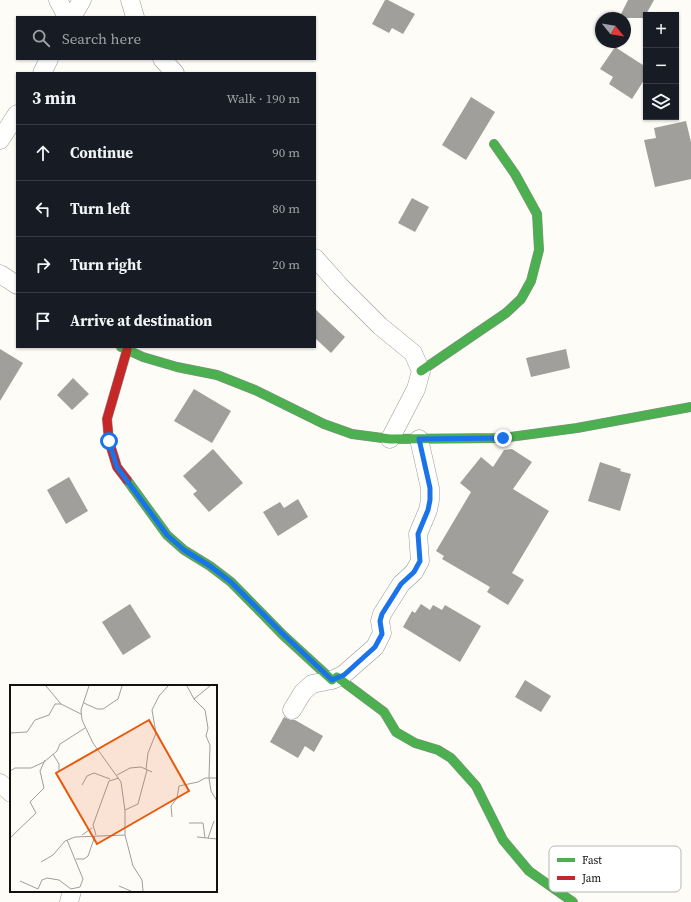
<!DOCTYPE html>
<meta charset="utf-8">
<style>
:root{--surface:#171b24;--page:#20242c;--text:#f1f3f6;--muted:#9ea1a6;--line:#363941}
body{margin:0;font-family:"Source Serif 4",serif;background:var(--page);color:var(--text)}
.controls{position:absolute;right:12px;top:12px;display:grid;overflow:hidden;border-radius:0px;box-shadow:0 1px 3px #0004}
.controls button{width:36px;height:36px;display:grid;place-items:center;padding:0;border:0;border-bottom:1px solid var(--line);background:var(--surface);color:var(--text);font:20px sans-serif}
.compass{position:absolute;left:595px;top:12px;width:36px;height:36px;border-radius:50%;background:var(--surface);box-shadow:0 1px 3px #0004;rotate:120deg}
.stop{position:absolute;width:12px;height:12px;margin:-9px;border:3px solid #1a73e8;border-radius:50%;background:#fff}
.stop.end{background:#1a73e8;border-color:#fff;box-shadow:0 1px 4px #0008}
.list{margin:0;padding:0;list-style:none}
h2{display:flex;justify-content:space-between;align-items:center;height:52px;margin:0;padding:0 16px;font-size:17px}
h2 small{font-size:13px;font-weight:400;color:var(--muted)}
.list li{display:grid;grid-template-columns:26px 1fr auto;gap:12px;align-items:center;box-sizing:border-box;height:56px;padding:0 16px;border-top:1px solid var(--line)}
.list b{display:block;font-size:15px;white-space:nowrap}
.list em{font-size:13px;font-style:normal;color:var(--muted)}
.icon{flex:none;width:22px;height:22px;fill:none;stroke:currentColor;stroke-width:2;stroke-linecap:round;stroke-linejoin:round}
.map{position:relative;flex:none;width:691px;height:902px;overflow:hidden}
.search{position:absolute;background:var(--surface);box-shadow:0 1px 3px #0004;left:16px;top:16px;width:300px;height:44px;display:flex;align-items:center;gap:10px;box-sizing:border-box;padding:0 14px;border-radius:0px;color:var(--muted);font-size:15px}
.panel{position:absolute;background:var(--surface);box-shadow:0 1px 3px #0004;left:16px;top:72px;width:300px;height:276px;border-radius:0px}
.map>svg:first-child{display:block}
.building{fill:#a19f9c}
.lines{fill:none;stroke-linecap:round;stroke-linejoin:round}
.street-casing{stroke:#979795;stroke-width:19}
.fast-casing{stroke:#8e8d8b;stroke-width:10}
.jam-casing{stroke:#8e8d8b;stroke-width:10}
.street{stroke:#fffffe;stroke-width:18}
.fast{stroke:#4caf50;stroke-width:9}
.jam{stroke:#c62828;stroke-width:9}
.route{stroke:#1a73e8;stroke-width:5}
.inset-road{fill:none;stroke:#9f9e9b;stroke-width:1}
.view{fill:#e8590c;fill-opacity:0.15;stroke:#e8590c;stroke-width:2}
.inset-edge{fill:none;stroke:#111;stroke-width:2}
.key{fill:#fff;stroke:#b8b8b8;stroke-width:1}
.key-label{font-size:11px;fill:#111}
</style>
<div class="map">
<svg width="691" height="902" viewBox="0 0 691 902">
<rect width="100%" height="100%" fill="#fdfcf7"/>
<g class="building">
<polygon points="385,0 388,0 415,14 403,34 392,28 389,33 372,24"/>
<polygon points="628,0 654,0 644,18 619,18"/>
<polygon points="615,47 646,67 646,77 632,99 609,84 613,77 600,69"/>
<polygon points="471,97 495,112 466,160 442,145"/>
<polygon points="686,121 691,142 691,179 655,187 644,140 656,138 654,128"/>
<polygon points="412,198 429,207 415,232 398,223"/>
<polygon points="315,309 345,337 331,353 315,338"/>
<polygon points="0,349 23,363 0,401"/>
<polygon points="566,349 570,368 531,377 526,358"/>
<polygon points="73,378 89,394 72,410 57,395"/>
<polygon points="194,389 231,411 212,443 174,421"/>
<polygon points="213,449 243,483 209,512 193,494 197,491 183,476"/>
<polygon points="512,449 532,462 513,489 549,511 512,573 524,580 508,605 487,592 490,587 442,559 444,556 436,551 471,492 460,483 481,457 493,467 504,450"/>
<polygon points="600,462 621,469 620,471 631,474 620,511 588,501"/>
<polygon points="69,477 88,511 66,524 47,490"/>
<polygon points="298,499 308,517 278,536 263,512 280,502 284,508"/>
<polygon points="130,604 151,637 123,655 102,622"/>
<polygon points="421,604 430,610 433,605 442,610 445,605 481,626 460,662 403,627 412,611 415,613"/>
<polygon points="525,680 551,696 541,712 515,697"/>
<polygon points="284,717 291,720 295,720 323,736 314,752 305,746 298,758 270,742"/>
</g>
<g class="lines">
<g class="street-casing">
<g id="street">
<polyline points="58,0 67,17"/>
<polyline points="130,0 135,17"/>
<polyline points="72,17 82,0"/>
<polyline points="162,59 175,73"/>
<polyline points="42,73 49,59"/>
<polyline points="0,140 17,114"/>
<polyline points="315,258 340,286 380,326 413,353 421,371 416,389 390,439"/>
<polyline points="0,274 17,285"/>
<polyline points="292,710 303,692 312,684 332,680 343,675 375,647 382,633 380,621 382,614 401,584 414,572 420,561 418,534 428,510 430,500 430,488 419,439"/>
<polyline points="0,783 11,793"/>
<polyline points="69,902 72,891"/>
</g>
</g>
<g class="fast-casing">
<g id="fast">
<polyline points="121,347 143,357 177,367 217,375 255,390 324,424 352,434 390,439 503,438 577,428 691,407"/>
<polyline points="421,371 506,313 521,299 531,281 539,250 537,214 515,174 494,144"/>
<polyline points="127,480 167,535 184,550 210,566 231,582 283,635 332,680"/>
<polyline points="337,677 384,712 396,732 415,743 438,750 451,758 476,786 503,840 529,871 573,902"/>
</g>
</g>
<g class="jam-casing">
<polyline id="jam" points="127,480 117,467 109,441 107,419 127,350"/>
</g>
<use href="#street" class="street"/>
<use href="#fast" class="fast"/>
<use href="#jam" class="jam"/>
</g>
<g class="lines">
<polyline class="route" points="109,441 117,467 167,535 184,550 210,566 231,582 284,635 332,680 344,675 375,647 382,634 380,621 382,614 401,584 414,572 420,561 418,534 428,510 430,500 430,488 419,439 503,438"/>
</g>
<g transform="translate(10 685)">
<rect width="207" height="207" fill="#fdfcf7"/>
<path class="inset-road" d="M36 1 51 19M79 1 71 25 72 35 83 58 111 97 115 126V150L123 181 132 195 133 206M177 1 184 14 200 1M183 13 195 25 198 43 196 51 200 60 199 93 201 106 207 116M74 18 87 24H93L108 14 112 1M0 48 17 47 25 35 39 30 45 19H51L71 29M43 69 49 79V86M136 84 138 68 146 48 142 25 149 11 158 1M0 86 5 83H21L34 77 47 66 50 59 75 43M107 90 120 83 131 82 142 87M72 100 77 91 84 88 100 94M115 125 128 119 137 85M162 132 161 121 167 113 169 101 188 97 195 93H207M179 138H193L195 153M72 150 82 143M86 150 83 140 99 96 109 93M187 152 207 154M0 153 26 128 20 117 34 103 30 86 35 75M198 153 204 136M66 174H74L78 171 85 151M31 177 43 170 55 156 65 152 115 150M10 196 28 204 32 195 37 193 49 195 61 204 70 202 73 194 57 155M109 201 121 206"/>
<path class="view" d="M139 35 179 106 87 159 46 88Z"/>
<rect width="207" height="207" class="inset-edge"/>
</g>
<rect x="549" y="846" width="132" height="46" rx="6" class="key"/>
<rect x="557" y="858" width="18" height="4" fill="#4caf50"/>
<rect x="557" y="876" width="18" height="4" fill="#c62828"/>
<g class="key-label">
<text x="582" y="864">Fast</text>
<text x="582" y="882">Jam</text>
</g>
</svg>
<div class="controls">
<button>+</button>
<button>−</button>
<button><svg class="icon" aria-label="layers" viewBox="0 0 24 24"><path d="M12 4l9 5-9 5-9-5zM3 14l9 5 9-5"/></svg></button>
</div>
<svg class="compass" viewBox="-18 -18 36 36"><path d="M0-13l5 13h-10z" fill="#e53935"/><path d="M0 13l5-13h-10z" fill="#9ea1a6"/></svg>
<div class="stop" style="left:109px;top:441px"></div>
<div class="stop end" style="left:503px;top:438px"></div>
<div class="search"><svg class="icon" aria-label="search" viewBox="0 0 24 24"><circle cx="10" cy="10" r="6"/><path d="M15 15l6 6"/></svg>Search here</div>
<section class="panel">
<h2>3 min<small>Walk · 190 m</small></h2>
<ul class="list">
<li><svg class="icon" aria-label="ahead" viewBox="0 0 24 24"><path d="M12 20V5M6 11l6-6 6 6"/></svg><div><b>Continue</b></div><em>90 m</em></li>
<li><svg class="icon" aria-label="left" viewBox="0 0 24 24"><path d="M17 20v-9H6M10 6l-5 5 5 5"/></svg><div><b>Turn left</b></div><em>80 m</em></li>
<li><svg class="icon" aria-label="right" viewBox="0 0 24 24"><path d="M7 20v-9h11M14 6l5 5-5 5"/></svg><div><b>Turn right</b></div><em>20 m</em></li>
<li><svg class="icon" aria-label="arrive" viewBox="0 0 24 24"><path d="M6 21V4h12l-3 4 3 4H6"/></svg><div><b>Arrive at destination</b></div></li>
</ul>
</section>
</div>
